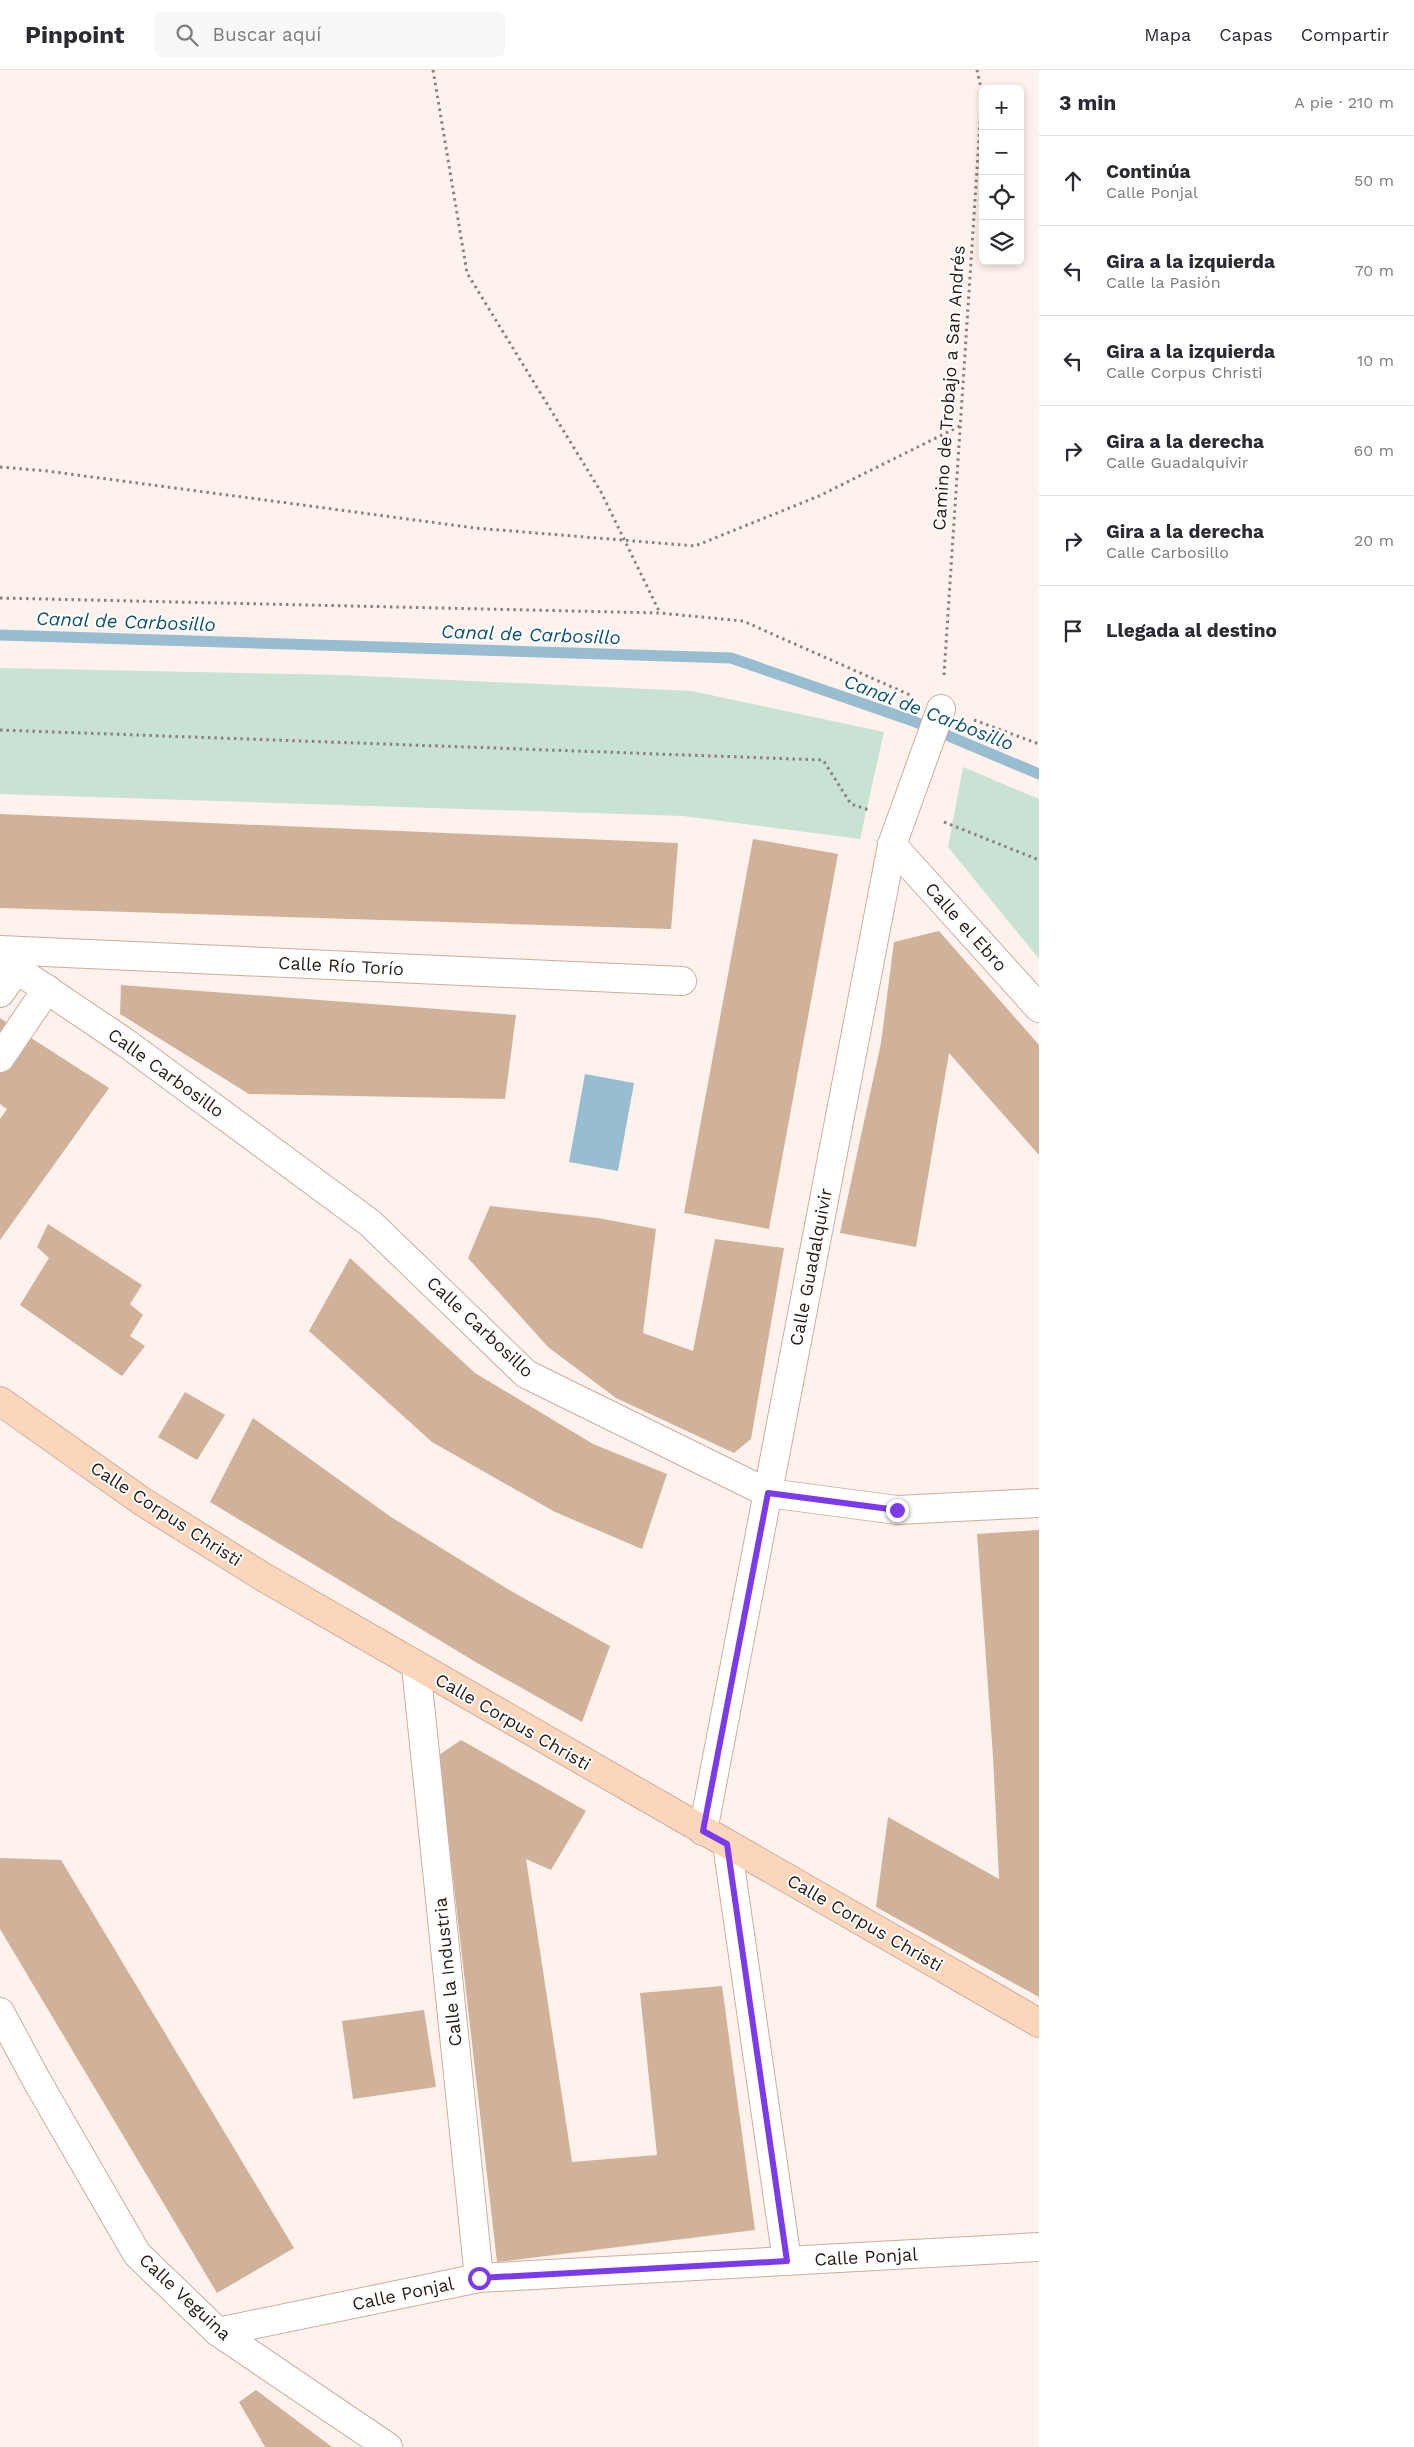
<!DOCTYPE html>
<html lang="es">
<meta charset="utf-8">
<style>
:root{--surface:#fff;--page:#f7f7f7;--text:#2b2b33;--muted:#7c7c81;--line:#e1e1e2}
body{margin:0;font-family:"Work Sans",sans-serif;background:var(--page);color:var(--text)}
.controls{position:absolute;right:15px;top:15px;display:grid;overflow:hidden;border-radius:8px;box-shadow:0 2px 8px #0003}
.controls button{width:45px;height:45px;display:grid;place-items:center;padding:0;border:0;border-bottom:1px solid var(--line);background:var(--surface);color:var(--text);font:25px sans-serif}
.stop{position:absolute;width:15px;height:15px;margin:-11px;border:4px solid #7c3aed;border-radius:50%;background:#fff}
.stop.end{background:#7c3aed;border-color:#fff;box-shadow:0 1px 5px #0008}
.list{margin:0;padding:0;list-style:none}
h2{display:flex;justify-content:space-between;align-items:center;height:65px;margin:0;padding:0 20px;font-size:21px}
h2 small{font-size:16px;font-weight:400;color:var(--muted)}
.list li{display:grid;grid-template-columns:32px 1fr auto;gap:15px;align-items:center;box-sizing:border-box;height:90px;padding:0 20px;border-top:1px solid var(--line)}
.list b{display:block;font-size:19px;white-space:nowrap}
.list p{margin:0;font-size:16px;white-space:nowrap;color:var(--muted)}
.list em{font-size:16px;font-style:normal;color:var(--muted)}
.icon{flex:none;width:28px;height:28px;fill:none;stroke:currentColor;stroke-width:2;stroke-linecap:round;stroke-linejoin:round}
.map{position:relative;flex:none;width:1039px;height:2377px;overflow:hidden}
header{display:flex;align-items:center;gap:30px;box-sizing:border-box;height:70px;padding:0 25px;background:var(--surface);border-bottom:1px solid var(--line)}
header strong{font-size:24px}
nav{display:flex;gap:28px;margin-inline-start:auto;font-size:18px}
.search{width:350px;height:45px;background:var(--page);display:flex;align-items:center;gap:12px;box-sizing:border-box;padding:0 18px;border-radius:8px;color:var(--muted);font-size:19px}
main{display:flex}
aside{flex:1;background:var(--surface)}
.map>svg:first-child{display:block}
.green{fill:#c8e2d4}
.water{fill:#98bcd0}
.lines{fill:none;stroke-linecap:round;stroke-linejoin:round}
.stream{stroke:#98bcd0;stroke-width:11}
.building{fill:#d0b199}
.minor-casing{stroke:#cdad9e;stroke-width:30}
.secondary-casing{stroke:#cdad9e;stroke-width:30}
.path{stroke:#8d807b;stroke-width:3;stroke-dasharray:2.5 4;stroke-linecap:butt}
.minor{stroke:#fff;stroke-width:28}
.secondary{stroke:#fbd6bb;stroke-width:28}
.route{stroke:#7c3aed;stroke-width:6}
.labels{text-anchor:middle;stroke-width:4;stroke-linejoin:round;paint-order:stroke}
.street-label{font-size:18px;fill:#271b16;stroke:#fff}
.water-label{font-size:19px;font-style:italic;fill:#0f5370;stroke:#fff}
</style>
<header>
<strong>Pinpoint</strong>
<div class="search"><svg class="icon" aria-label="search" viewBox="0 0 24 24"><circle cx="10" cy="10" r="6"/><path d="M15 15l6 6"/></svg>Buscar aquí</div>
<nav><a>Mapa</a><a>Capas</a><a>Compartir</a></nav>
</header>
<main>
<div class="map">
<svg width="1039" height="2377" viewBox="0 0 1039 2377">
<rect width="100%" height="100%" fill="#fff1eb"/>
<g class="green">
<polygon points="0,598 341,605 692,621 884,662 860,769 683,746 0,724"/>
<polygon points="963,697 1039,729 1039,889 948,777"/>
</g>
<polygon class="water" points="585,1004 634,1013 618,1101 569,1092"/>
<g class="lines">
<polyline class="stream" points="0,565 731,588 913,651 1039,704"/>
</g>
<g class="building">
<polygon points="0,744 678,773 671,859 0,838"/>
<polygon points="753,769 838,784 769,1159 684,1143"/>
<polygon points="939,861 1039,975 1039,1085 949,983 916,1177 840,1163 881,973 894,872"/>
<polygon points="121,915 516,945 505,1029 249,1024 120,944"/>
<polygon points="0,948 109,1018 0,1170 0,1049 7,1039 0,1034"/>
<polygon points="490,1136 598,1148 656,1159 643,1263 693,1281 715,1169 784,1178 751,1369 734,1383 616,1328 548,1277 468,1188"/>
<polygon points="48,1154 142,1215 130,1234 143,1245 130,1266 145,1276 122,1306 20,1235 49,1188 37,1177"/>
<polygon points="350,1188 475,1303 593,1374 667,1404 642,1479 555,1442 432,1372 309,1261"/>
<polygon points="185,1322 225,1345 197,1390 158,1367"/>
<polygon points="253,1348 391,1447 511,1521 610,1576 582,1652 479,1594 210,1432"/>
<polygon points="1039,1460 1039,1927 876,1837 888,1747 999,1809 993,1686 977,1464"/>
<polygon points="461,1670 586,1741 551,1800 526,1789 572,2092 657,2085 640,1923 722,1916 755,2160 497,2192 439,1685"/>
<polygon points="0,1788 61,1790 294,2178 217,2223 0,1859"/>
<polygon points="424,1940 436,2017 353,2029 342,1951"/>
<polygon points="256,2320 332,2377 265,2377 239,2332"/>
</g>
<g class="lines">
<g class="minor-casing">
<g id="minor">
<polyline points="892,775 1039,938"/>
<polyline points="0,880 682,911"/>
<polyline points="0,888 126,973 370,1153 526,1304 768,1423 897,1440 1039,1433"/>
<polyline points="0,923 17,899"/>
<polyline points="0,988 47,919"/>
<polyline points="416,1596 479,2208"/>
<polyline points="703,1761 892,775 941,639"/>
<polyline points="727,1774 787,2191"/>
<polyline points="0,1942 37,2011 137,2184 218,2262 388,2377"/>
<polyline points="218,2262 479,2208 1039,2177"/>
</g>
</g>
<g class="secondary-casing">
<polyline id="secondary" points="0,1331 143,1432 265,1508 1039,1953"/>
</g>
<g class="path">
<polyline points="433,0 467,203 601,422 660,543"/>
<polyline points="0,397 47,401 475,458 695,476 819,426 962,355"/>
<polyline points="0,528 660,543 743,551 910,625"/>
<polyline points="944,605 982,23 977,0"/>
<polyline points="974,650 1039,674"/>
<polyline points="0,660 823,690 851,734 869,740"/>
<polyline points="944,752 1039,790"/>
</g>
<use href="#minor" class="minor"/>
<use href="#secondary" class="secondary"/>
</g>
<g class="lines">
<polyline class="route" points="479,2208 787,2191 727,1774 703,1761 768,1423 897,1440"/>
</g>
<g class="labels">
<g class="street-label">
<text transform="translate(949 318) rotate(-86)" y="6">Camino de Trobajo a San Andrés</text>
<text transform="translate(966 857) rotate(48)" y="6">Calle el Ebro</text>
<text transform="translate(341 896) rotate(3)" y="6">Calle Río Torío</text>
<text transform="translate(166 1003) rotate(36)" y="6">Calle Carbosillo</text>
<text transform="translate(811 1197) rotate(-79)" y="6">Calle Guadalquivir</text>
<text transform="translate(480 1257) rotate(43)" y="6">Calle Carbosillo</text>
<text transform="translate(166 1444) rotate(33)" y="6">Calle Corpus Christi</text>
<text transform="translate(513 1652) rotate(30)" y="6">Calle Corpus Christi</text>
<text transform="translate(865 1853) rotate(30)" y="6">Calle Corpus Christi</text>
<text transform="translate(448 1902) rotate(-96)" y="6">Calle la Industria</text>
<text transform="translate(866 2187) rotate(-3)" y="6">Calle Ponjal</text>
<text transform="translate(403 2224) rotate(-12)" y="6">Calle Ponjal</text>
<text transform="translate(185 2227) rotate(43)" y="6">Calle Veguina</text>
</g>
<g class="water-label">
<text transform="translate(126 551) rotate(2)" y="7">Canal de Carbosillo</text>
<text transform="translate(531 564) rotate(2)" y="7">Canal de Carbosillo</text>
<text transform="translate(929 642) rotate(21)" y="7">Canal de Carbosillo</text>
</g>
</g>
</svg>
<div class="controls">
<button>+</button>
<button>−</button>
<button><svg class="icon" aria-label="locate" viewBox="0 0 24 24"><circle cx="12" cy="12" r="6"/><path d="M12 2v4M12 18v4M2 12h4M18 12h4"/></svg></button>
<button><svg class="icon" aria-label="layers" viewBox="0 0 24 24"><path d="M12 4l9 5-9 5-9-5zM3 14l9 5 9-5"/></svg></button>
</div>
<div class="stop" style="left:479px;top:2208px"></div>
<div class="stop end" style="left:897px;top:1440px"></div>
</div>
<aside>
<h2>3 min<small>A pie · 210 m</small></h2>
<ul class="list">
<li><svg class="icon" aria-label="ahead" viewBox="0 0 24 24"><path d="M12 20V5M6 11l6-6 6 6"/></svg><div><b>Continúa</b><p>Calle Ponjal</p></div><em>50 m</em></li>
<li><svg class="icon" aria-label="left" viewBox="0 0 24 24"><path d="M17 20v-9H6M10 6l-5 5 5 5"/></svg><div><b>Gira a la izquierda</b><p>Calle la Pasión</p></div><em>70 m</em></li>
<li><svg class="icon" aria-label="left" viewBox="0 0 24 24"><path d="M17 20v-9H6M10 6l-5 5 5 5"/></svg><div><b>Gira a la izquierda</b><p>Calle Corpus Christi</p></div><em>10 m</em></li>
<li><svg class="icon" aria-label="right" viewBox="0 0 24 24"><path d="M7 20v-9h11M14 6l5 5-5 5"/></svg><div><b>Gira a la derecha</b><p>Calle Guadalquivir</p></div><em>60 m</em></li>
<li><svg class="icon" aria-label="right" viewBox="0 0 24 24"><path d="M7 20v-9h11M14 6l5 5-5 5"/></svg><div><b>Gira a la derecha</b><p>Calle Carbosillo</p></div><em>20 m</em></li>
<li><svg class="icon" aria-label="arrive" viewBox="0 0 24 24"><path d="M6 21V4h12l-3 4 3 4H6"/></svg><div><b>Llegada al destino</b></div></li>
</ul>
</aside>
</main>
